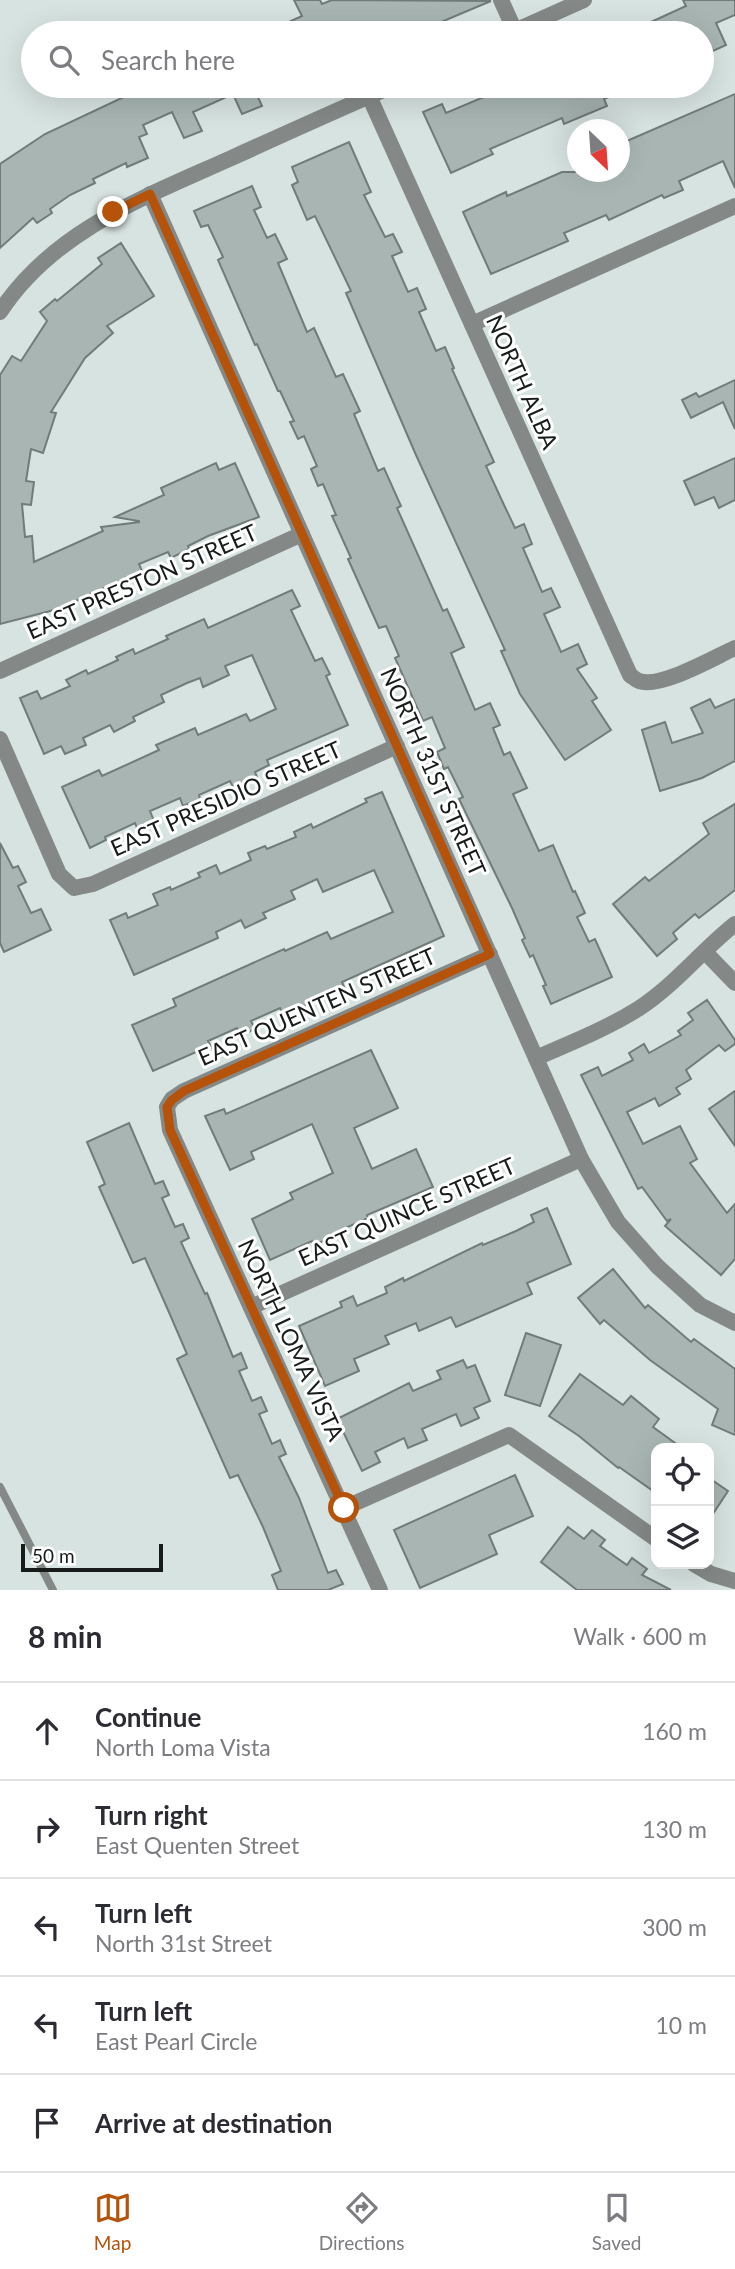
<!DOCTYPE html>
<meta charset="utf-8">
<style>
:root{--surface:#fff;--page:#f2f2f3;--text:#2b2b33;--muted:#7c7c81;--line:#e1e1e2;--accent:#b45309}
body{margin:0;font-family:Lato,sans-serif;background:var(--page);color:var(--text)}
.controls{position:absolute;right:21px;bottom:21px;display:grid;overflow:hidden;border-radius:14px;box-shadow:0 7px 28px #0002}
.controls button{width:63px;height:63px;display:grid;place-items:center;padding:0;border:0;border-bottom:2px solid var(--line);background:var(--surface);color:var(--text);font:35px sans-serif}
.compass{position:absolute;left:567px;top:119px;width:63px;height:63px;border-radius:50%;background:var(--surface);box-shadow:0 7px 28px #0002;rotate:155deg}
.scale{position:absolute;left:21px;bottom:18px;width:142px;box-sizing:border-box;padding-left:7px;border:4px solid #171c1b;border-top:0;font-size:19px;line-height:24px;white-space:nowrap;color:#171c1b;-webkit-text-stroke:5px #fff;paint-order:stroke}
.stop{position:absolute;width:21px;height:21px;margin:-16px;border:5px solid #b45309;border-radius:50%;background:#fff}
.stop.end{background:#b45309;border-color:#fff;box-shadow:0 2px 7px #0008}
.list{margin:0;padding:0;list-style:none}
h2{display:flex;justify-content:space-between;align-items:center;height:91px;margin:0;padding:0 28px;font-size:30px}
h2 small{font-size:23px;font-weight:400;color:var(--muted)}
.list li{display:grid;grid-template-columns:46px 1fr auto;gap:21px;align-items:center;box-sizing:border-box;height:98px;padding:0 28px;border-top:2px solid var(--line)}
.list b{display:block;font-size:26px;white-space:nowrap}
.list p{margin:0;font-size:23px;white-space:nowrap;color:var(--muted)}
.list em{font-size:23px;font-style:normal;color:var(--muted)}
.icon{flex:none;width:38px;height:38px;fill:none;stroke:currentColor;stroke-width:2;stroke-linecap:round;stroke-linejoin:round}
.map{position:relative;flex:none;width:735px;height:1590px;overflow:hidden}
.search{position:absolute;background:var(--surface);box-shadow:0 7px 28px #0002;left:21px;right:21px;top:21px;height:77px;display:flex;align-items:center;gap:18px;box-sizing:border-box;padding:0 24px;border-radius:38px;color:var(--muted);font-size:26px}
.sheet{height:581px;background:var(--surface)}
nav{display:flex;justify-content:space-around;align-items:center;box-sizing:border-box;height:98px;border-top:2px solid var(--line);background:var(--surface);font-size:19px;color:var(--muted)}
nav a{display:grid;justify-items:center;gap:4px}
nav .on{color:var(--accent)}
.map>svg:first-child{display:block}
.building{fill:#a8b5b3;stroke:#717c7a;stroke-width:2}
.lines{fill:none;stroke-linecap:round;stroke-linejoin:round}
.lane{stroke:#848988;stroke-width:8}
.street{stroke:#848988;stroke-width:16}
.route{stroke:#b45309;stroke-width:9}
.labels{text-anchor:middle;stroke-width:6;stroke-linejoin:round;paint-order:stroke}
.street-label{font-size:23px;fill:#171c1b;stroke:#fff}
</style>
<div class="map">
<svg width="735" height="1590" viewBox="0 0 735 1590">
<rect width="100%" height="100%" fill="#d7e3e1"/>
<g class="building">
<polygon points="294,0 320,0 322,4 332,0 491,1 420,31 418,26 402,33 265,33 302,16"/>
<polygon points="683,0 735,0 735,15 716,23 726,45 702,56 702,33 627,33 686,6"/>
<polygon points="147,86 253,86 262,106 242,114 233,94 193,112 202,131 184,138 172,112 143,125 147,134 139,137 148,158 127,167 126,163 93,179 95,183 70,195 50,209 52,213 37,223 33,218 0,248 0,164 45,134"/>
<polygon points="510,86 634,86 604,99 607,106 564,124 562,118 490,149 493,154 451,173 423,112 442,104 446,113"/>
<polygon points="735,94 735,188 723,161 679,181 683,190 664,198 662,195 609,220 606,215 564,233 568,241 491,274 463,212 506,192 507,196 562,172 620,172 620,144"/>
<polygon points="349,142 371,192 364,195 385,237 393,234 402,252 392,256 408,292 417,288 426,309 419,312 436,351 445,347 454,368 452,369 494,462 486,466 504,505 515,528 524,524 532,544 523,548 542,592 551,588 560,607 544,614 561,652 578,644 587,664 577,669 597,698 592,701 611,730 565,760 520,694 501,651 505,650 416,455 346,293 351,291 315,216 307,220 292,185 298,182 292,167"/>
<polygon points="252,186 261,207 254,210 267,238 275,234 287,259 278,263 307,332 314,328 336,377 343,374 360,411 354,414 378,471 384,468 401,506 397,508 443,611 447,609 464,647 451,653 475,710 490,703 500,725 493,728 504,755 510,752 527,788 513,794 539,851 553,845 573,892 575,891 585,913 577,917 589,942 595,939 612,977 551,1004 543,986 546,985 533,955 530,957 522,940 525,938 512,908 459,799 463,797 448,767 444,769 437,752 445,748 432,717 423,721 395,658 399,656 386,626 379,628 348,559 351,558 332,516 336,515 323,484 318,486 311,469 317,466 304,436 298,439 290,422 294,421 280,391 278,391 257,344 255,345 218,260 223,257 208,225 201,227 194,211"/>
<polygon points="121,243 154,296 107,326 113,333 85,358 51,412 56,413 43,453 31,449 26,481 34,482 31,505 22,504 25,537 32,536 34,562 103,531 101,527 139,522 139,521 115,517 164,495 161,488 216,463 219,470 235,463 259,517 208,536 188,546 189,549 171,558 168,552 139,564 142,571 58,609 0,624 0,375 12,356 21,361 47,321 40,312 55,299 57,301 102,264 98,258"/>
<polygon points="735,380 735,429 723,402 691,418 682,400 696,393 699,397"/>
<polygon points="735,458 735,500 719,508 714,497 695,505 684,481"/>
<polygon points="292,590 300,606 291,610 315,661 322,658 330,674 326,676 348,725 267,760 269,765 255,772 257,777 233,787 230,781 199,795 200,799 183,806 180,798 150,811 154,821 137,828 135,823 105,837 106,840 90,848 62,787 99,770 102,776 159,750 156,745 195,728 198,735 246,714 250,721 276,709 252,655 225,666 229,675 203,687 200,678 187,683 161,695 164,702 133,717 135,721 114,732 110,725 83,738 86,745 65,754 61,746 44,754 20,698 37,691 41,699 70,686 66,680 86,670 88,674 118,660 116,657 133,649 135,654 168,639 166,636 204,619 208,628"/>
<polygon points="710,699 715,708 735,699 735,761 702,778 660,791 642,730 665,722 672,743 703,733 691,708"/>
<polygon points="382,792 444,936 342,982 345,989 283,1015 280,1008 251,1021 255,1029 240,1036 237,1028 208,1041 212,1048 198,1055 196,1052 153,1071 132,1025 176,1006 173,999 284,949 285,951 327,932 331,939 393,912 374,870 323,892 317,879 291,891 295,899 263,913 266,918 245,928 241,920 216,932 218,938 134,975 110,920 126,913 128,918 158,905 153,894 170,887 171,890 200,877 198,873 216,865 220,874 251,860 248,853 265,846 267,849 296,837 294,832 311,824 313,828 367,802 365,799"/>
<polygon points="735,804 735,890 699,918 695,914 673,933 677,939 657,956 613,904 645,877 649,881 709,834 703,823"/>
<polygon points="0,843 13,868 18,866 26,882 18,886 31,913 41,909 51,930 4,952 0,943"/>
<polygon points="707,1000 735,1040 735,1044 725,1051 719,1045 686,1070 691,1079 676,1088 680,1094 659,1106 655,1098 627,1112 643,1144 680,1126 697,1159 690,1163 727,1213 735,1204 735,1259 721,1275 665,1226 671,1219 667,1221 642,1187 638,1189 581,1075 598,1067 602,1076 633,1060 629,1053 644,1044 649,1053 681,1035 678,1031 693,1020 688,1013"/>
<polygon points="371,1050 398,1108 354,1128 372,1169 416,1149 433,1187 367,1215 368,1218 332,1234 333,1237 314,1245 312,1241 270,1260 252,1219 293,1199 290,1193 333,1173 312,1124 251,1152 254,1159 230,1170 205,1116 224,1109 226,1114"/>
<polygon points="735,1091 735,1146 709,1109"/>
<polygon points="129,1123 155,1184 163,1181 169,1195 162,1198 175,1227 183,1224 189,1238 181,1242 205,1294 207,1293 233,1357 241,1353 247,1368 239,1371 252,1401 261,1397 267,1411 259,1414 272,1444 280,1440 286,1454 279,1457 299,1498 328,1573 336,1570 343,1584 328,1590 278,1590 272,1575 281,1571 263,1527 238,1475 230,1478 177,1359 187,1354 168,1310 145,1258 133,1263 99,1187 105,1184 87,1142"/>
<polygon points="547,1208 571,1264 527,1283 532,1294 456,1327 451,1317 419,1331 416,1323 385,1336 389,1344 354,1359 359,1371 325,1386 299,1326 342,1307 340,1302 353,1296 357,1306 387,1293 385,1287 403,1278 404,1281 482,1243 483,1245 516,1231 534,1222 531,1215"/>
<polygon points="613,1269 645,1308 648,1305 691,1342 694,1339 735,1369 735,1435 712,1425 718,1409 650,1360 604,1320 600,1324 578,1298"/>
<polygon points="526,1333 561,1345 540,1406 505,1395"/>
<polygon points="463,1360 467,1368 475,1365 490,1401 474,1408 479,1418 461,1426 456,1414 422,1429 427,1440 408,1448 404,1438 375,1452 380,1462 362,1471 337,1419 409,1383 413,1391 441,1379 437,1371"/>
<polygon points="580,1374 623,1405 631,1396 659,1419 653,1427 682,1448 656,1448 656,1493 619,1467 618,1468 579,1436 549,1416"/>
<polygon points="515,1475 533,1516 489,1535 497,1554 420,1588 394,1530"/>
<polygon points="709,1478 728,1491 709,1520"/>
<polygon points="568,1527 584,1539 592,1530 605,1540 600,1546 627,1565 632,1558 647,1569 642,1575 671,1590 577,1590 541,1562"/>
</g>
<g class="lines">
<polyline class="lane" points="0,1487 53,1590"/>
<g class="street">
<polyline points="501,0 515,31"/>
<polyline points="510,33 584,0"/>
<path d="M369 96 630 675C633 677 636 680 639 681 660 689 715 657 735 648"/>
<polyline points="150,194 581,1159 618,1222 657,1266 700,1305 735,1323"/>
<path d="M0 312C52 232 144 197 227 160 282 135 337 110 393 86"/>
<polyline points="472,324 735,206"/>
<polyline points="0,671 302,534"/>
<polyline points="0,739 59,874 74,888 93,884 397,746"/>
<polyline points="705,952 735,983"/>
<path d="M536 1058C570 1043 606 1029 638 1009 674 986 701 951 735 924"/>
<polyline points="251,1307 581,1159"/>
<polyline points="344,1508 509,1435 656,1539"/>
<polyline points="694,1564 711,1574 735,1581"/>
<polyline points="380,1590 170,1130 167,1107 172,1099 184,1091 490,954"/>
</g>
</g>
<g class="lines">
<polyline class="route" points="113,212 150,194 490,954 184,1091 172,1100 167,1107 170,1130 344,1508"/>
</g>
<g class="labels">
<g class="street-label">
<text transform="translate(522 382) rotate(66)" y="8">NORTH ALBA</text>
<text transform="translate(142 582) rotate(-24)" y="8">EAST PRESTON STREET</text>
<text transform="translate(433 772) rotate(66)" y="8">NORTH 31ST STREET</text>
<text transform="translate(226 799) rotate(-24)" y="8">EAST PRESIDIO STREET</text>
<text transform="translate(317 1007) rotate(-24)" y="8">EAST QUENTEN STREET</text>
<text transform="translate(407 1212) rotate(-24)" y="8">EAST QUINCE STREET</text>
<text transform="translate(291 1340) rotate(65)" y="8">NORTH LOMA VISTA</text>
</g>
</g>
</svg>
<div class="controls">
<button><svg class="icon" aria-label="locate" viewBox="0 0 24 24"><circle cx="12" cy="12" r="6"/><path d="M12 2v4M12 18v4M2 12h4M18 12h4"/></svg></button>
<button><svg class="icon" aria-label="layers" viewBox="0 0 24 24"><path d="M12 4l9 5-9 5-9-5zM3 14l9 5 9-5"/></svg></button>
</div>
<svg class="compass" viewBox="-18 -18 36 36"><path d="M0-13l5 13h-10z" fill="#e53935"/><path d="M0 13l5-13h-10z" fill="#7c7c81"/></svg>
<div class="scale">50 m</div>
<div class="stop" style="left:344px;top:1508px"></div>
<div class="stop end" style="left:113px;top:212px"></div>
<div class="search"><svg class="icon" aria-label="search" viewBox="0 0 24 24"><circle cx="10" cy="10" r="6"/><path d="M15 15l6 6"/></svg>Search here</div>
</div>
<section class="sheet">
<h2>8 min<small>Walk · 600 m</small></h2>
<ul class="list">
<li><svg class="icon" aria-label="ahead" viewBox="0 0 24 24"><path d="M12 20V5M6 11l6-6 6 6"/></svg><div><b>Continue</b><p>North Loma Vista</p></div><em>160 m</em></li>
<li><svg class="icon" aria-label="right" viewBox="0 0 24 24"><path d="M7 20v-9h11M14 6l5 5-5 5"/></svg><div><b>Turn right</b><p>East Quenten Street</p></div><em>130 m</em></li>
<li><svg class="icon" aria-label="left" viewBox="0 0 24 24"><path d="M17 20v-9H6M10 6l-5 5 5 5"/></svg><div><b>Turn left</b><p>North 31st Street</p></div><em>300 m</em></li>
<li><svg class="icon" aria-label="left" viewBox="0 0 24 24"><path d="M17 20v-9H6M10 6l-5 5 5 5"/></svg><div><b>Turn left</b><p>East Pearl Circle</p></div><em>10 m</em></li>
<li><svg class="icon" aria-label="arrive" viewBox="0 0 24 24"><path d="M6 21V4h12l-3 4 3 4H6"/></svg><div><b>Arrive at destination</b></div></li>
</ul>
</section>
<nav>
<a class="on"><svg class="icon" aria-label="map" viewBox="0 0 24 24"><path d="M3 6l6-2 6 2 6-2v14l-6 2-6-2-6 2zM9 4v14M15 6v14"/></svg>Map</a>
<a><svg class="icon" aria-label="directions" viewBox="0 0 24 24"><path d="M12 3l9 9-9 9-9-9zM9 14v-3h6M13 9l2 2-2 2"/></svg>Directions</a>
<a><svg class="icon" aria-label="saved" viewBox="0 0 24 24"><path d="M7 4h10v16l-5-4-5 4z"/></svg>Saved</a>
</nav>
